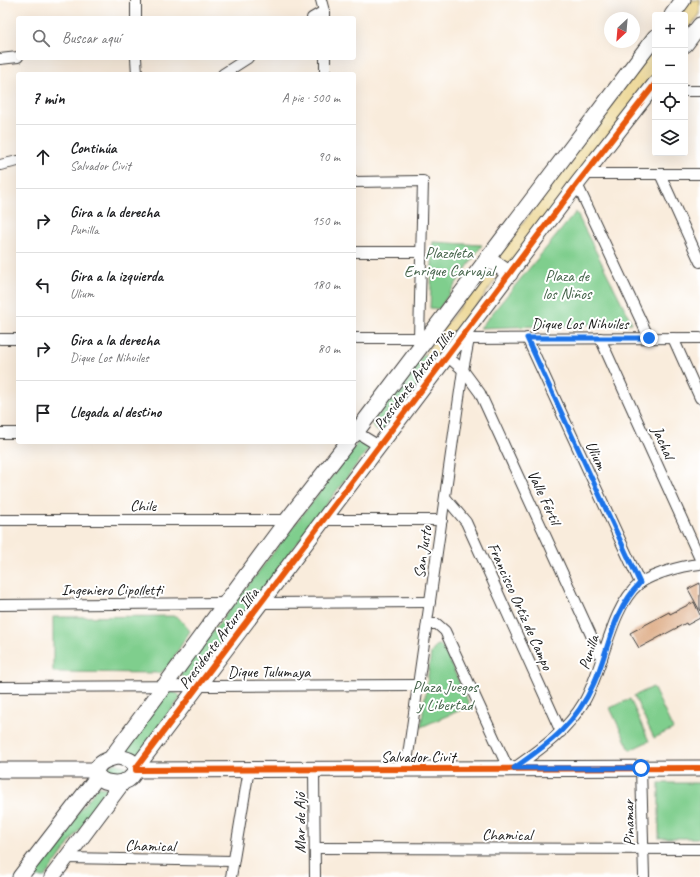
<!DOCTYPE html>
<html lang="es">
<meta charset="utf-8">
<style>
:root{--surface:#fff;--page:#f2f2f2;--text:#202124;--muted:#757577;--line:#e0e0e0}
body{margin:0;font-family:Caveat,sans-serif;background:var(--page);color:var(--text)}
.controls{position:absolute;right:12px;top:12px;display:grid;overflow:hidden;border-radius:4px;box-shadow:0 4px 16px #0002}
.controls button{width:36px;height:36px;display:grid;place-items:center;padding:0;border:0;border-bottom:1px solid var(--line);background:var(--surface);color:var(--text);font:20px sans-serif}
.compass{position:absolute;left:604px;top:12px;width:36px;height:36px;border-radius:50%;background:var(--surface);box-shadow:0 4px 16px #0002;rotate:206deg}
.stop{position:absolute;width:12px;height:12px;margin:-9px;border:3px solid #1a73e8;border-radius:50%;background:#fff}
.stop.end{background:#1a73e8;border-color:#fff;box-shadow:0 1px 4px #0008}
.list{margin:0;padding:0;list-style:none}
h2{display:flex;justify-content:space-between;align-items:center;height:52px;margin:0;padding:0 16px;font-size:17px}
h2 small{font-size:13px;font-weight:400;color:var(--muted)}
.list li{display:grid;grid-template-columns:26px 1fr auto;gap:12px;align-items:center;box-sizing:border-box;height:64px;padding:0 16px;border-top:1px solid var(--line)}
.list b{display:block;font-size:15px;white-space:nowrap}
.list p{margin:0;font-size:13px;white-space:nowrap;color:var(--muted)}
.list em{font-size:13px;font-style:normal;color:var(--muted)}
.icon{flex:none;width:22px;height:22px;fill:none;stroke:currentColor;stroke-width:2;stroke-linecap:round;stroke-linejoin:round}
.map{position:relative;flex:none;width:700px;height:877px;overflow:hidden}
.search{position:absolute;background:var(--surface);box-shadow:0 4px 16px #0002;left:16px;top:16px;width:340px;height:44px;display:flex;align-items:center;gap:10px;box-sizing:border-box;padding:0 14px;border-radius:4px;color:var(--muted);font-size:15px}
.panel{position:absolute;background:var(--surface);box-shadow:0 4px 16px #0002;left:16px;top:72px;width:340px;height:372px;border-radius:4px}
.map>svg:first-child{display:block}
.green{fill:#7fce8d;stroke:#4e7554}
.sand{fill:#eeda9e;stroke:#857b5d}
.building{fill:#dca77f}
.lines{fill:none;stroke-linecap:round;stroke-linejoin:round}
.street-casing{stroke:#3d3b39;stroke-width:12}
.secondary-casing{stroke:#3d3b39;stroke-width:17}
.street{stroke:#fff;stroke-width:10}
.secondary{stroke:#fff;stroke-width:15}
.cycleway-casing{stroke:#fff;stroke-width:8}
.cycleway{stroke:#e8590c;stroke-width:6}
.route{stroke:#1a73e8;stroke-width:5}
.labels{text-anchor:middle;stroke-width:4;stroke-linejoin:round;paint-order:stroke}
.park-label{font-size:16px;fill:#446349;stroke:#fff}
.street-label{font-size:16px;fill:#1c1c1c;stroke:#fff}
</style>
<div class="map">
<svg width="700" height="877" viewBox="0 0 700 877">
<rect width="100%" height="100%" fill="#fff"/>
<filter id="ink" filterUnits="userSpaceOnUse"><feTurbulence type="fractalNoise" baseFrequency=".025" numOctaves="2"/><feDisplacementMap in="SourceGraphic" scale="8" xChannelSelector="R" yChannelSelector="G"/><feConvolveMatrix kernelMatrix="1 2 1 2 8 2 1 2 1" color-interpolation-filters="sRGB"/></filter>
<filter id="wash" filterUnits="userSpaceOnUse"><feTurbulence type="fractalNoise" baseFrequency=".012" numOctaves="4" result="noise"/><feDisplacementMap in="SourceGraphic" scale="16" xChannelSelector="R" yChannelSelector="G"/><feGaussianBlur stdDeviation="0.9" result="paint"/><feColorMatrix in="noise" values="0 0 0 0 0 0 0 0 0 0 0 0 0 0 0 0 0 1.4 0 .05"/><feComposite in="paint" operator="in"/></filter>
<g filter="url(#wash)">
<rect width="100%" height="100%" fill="#f9ecdc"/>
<g class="green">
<polygon points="576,212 632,323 480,328"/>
<polygon points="433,242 482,245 439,309 430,308"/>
<path d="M424 354 437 363 383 432C377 432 373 429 372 423Z"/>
<polygon points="359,441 368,445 369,448 196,677 191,679 182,678 181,673"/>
<polygon points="177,616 190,631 167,668 160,673 53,672 53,617"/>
<polygon points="437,645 440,645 444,649 470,706 421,727 431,653"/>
<polygon points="653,687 673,729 654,738 634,696"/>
<path d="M168 692C173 691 178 693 181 697L137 756 123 750Z"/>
<polygon points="630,699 649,741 630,750 610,708"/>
<polygon points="116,763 130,768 121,777 105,775 102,769"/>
<rect x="659" y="783" width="41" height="55"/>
<polygon points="98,787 110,788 45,877 28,877"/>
</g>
<g class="sand">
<polygon points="689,0 700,0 700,14 685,34 685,15 678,15"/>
<polygon points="655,45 655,74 515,259 509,263 500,259 498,257"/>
<polygon points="491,271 496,274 498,276 437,363 424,354 486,272"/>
</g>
<g id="blocks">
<g class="building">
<polygon points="700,583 700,611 688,589"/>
<polygon points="694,602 700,615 700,618 687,625 686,623 639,648 630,633 669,612 670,614"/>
</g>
</g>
</g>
<g filter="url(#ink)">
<use href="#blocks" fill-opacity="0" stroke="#3d3b39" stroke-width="1"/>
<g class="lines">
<g class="street-casing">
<g id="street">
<polyline points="136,0 136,18"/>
<polyline points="321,0 324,11 324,18"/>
<polyline points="312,18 324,11"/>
<polyline points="136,58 137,74"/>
<polyline points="325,58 325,74"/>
<polyline points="0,59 18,57"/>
<polyline points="223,74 248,58"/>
<polyline points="685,91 700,91"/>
<polyline points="0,165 18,161"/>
<polyline points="585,174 700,174"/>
<polyline points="660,174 700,262"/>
<polyline points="354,182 423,181 419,338"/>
<polyline points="577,184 649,338"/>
<polyline points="354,252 421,252"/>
<polyline points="354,338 424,338"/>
<polyline points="527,338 640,583"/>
<polyline points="600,338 700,559"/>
<polyline points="673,338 700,398"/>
<polyline points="0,339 18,339"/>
<polyline points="464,339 700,338"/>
<polyline points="447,356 463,370 480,393 602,659"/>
<polyline points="354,432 356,432 379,446"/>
<polyline points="0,433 18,433"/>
<polyline points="445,497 466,522 561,732"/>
<polyline points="0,520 287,520"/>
<polyline points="323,520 442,520"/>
<polyline points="261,603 430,602"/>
<polyline points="0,605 225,603"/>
<polyline points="427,624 437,624 445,631 508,768"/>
<polyline points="0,687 418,685"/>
<path d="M514 768C541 749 567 731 584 702 604 668 610 608 639 584 646 578 656 575 664 572 676 568 688 565 700 564"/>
<polyline points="641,768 644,877"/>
<polyline points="314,769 315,877"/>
<polyline points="406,769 463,370 469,339"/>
<polyline points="315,848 700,849"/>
<polyline points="66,858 233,861"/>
<polyline points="231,877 249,769"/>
</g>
</g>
<g class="secondary-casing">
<g id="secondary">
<polyline points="672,15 683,0"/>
<polyline points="685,45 700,25"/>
<polyline points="487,258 510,274"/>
<polyline points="354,435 655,37"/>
<path d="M118 757C127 759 135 760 136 770 134 774 131 778 128 780 118 785 101 784 96 773 97 762 108 759 118 757Z"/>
<polyline points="111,758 287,520 348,442"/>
<polyline points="136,768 577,184 655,84"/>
<polyline points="0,770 96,770"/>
<polyline points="136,770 700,768"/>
<polyline points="20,877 98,776"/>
<polyline points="52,877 123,782"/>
</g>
</g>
<use href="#street" class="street"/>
<use href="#secondary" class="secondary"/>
<g class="cycleway-casing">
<g id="cycleway">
<polyline points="136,768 577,184 655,84"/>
<polyline points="136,770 700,768"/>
</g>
</g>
<use href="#cycleway" class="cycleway"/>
</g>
</g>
<g class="lines" filter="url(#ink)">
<path class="route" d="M641 768H514C550 743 576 724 594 683 610 647 611 614 640 583L527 338H649"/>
</g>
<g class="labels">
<g class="park-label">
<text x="449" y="258">Plazoleta<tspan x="449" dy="18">Enrique Carvajal</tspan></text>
<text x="567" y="281">Plaza de<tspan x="567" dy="18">los Niños</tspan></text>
<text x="445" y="692">Plaza Juegos<tspan x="445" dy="18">y Libertad</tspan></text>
</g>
<g class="street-label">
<text x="580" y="329">Dique Los Nihuiles</text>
<text transform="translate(413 379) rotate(-53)" y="6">Presidente Arturo Illia</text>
<text transform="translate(664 442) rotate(66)" y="6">Jachal</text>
<text transform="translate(597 455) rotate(65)" y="6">Ulium</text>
<text transform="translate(545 497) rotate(65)" y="6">Valle Fértil</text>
<text x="143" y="511">Chile</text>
<text transform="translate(422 552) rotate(-82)" y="6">San Justo</text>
<text x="112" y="595">Ingeniero Cipolletti</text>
<text transform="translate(521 606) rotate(66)" y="6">Francisco Ortíz de Campo</text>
<text transform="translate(218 638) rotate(-53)" y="6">Presidente Arturo Illia</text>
<text transform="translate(588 652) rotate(-72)" y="6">Punilla</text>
<text x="269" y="677">Dique Tulumaya</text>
<text x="418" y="762">Salvador Civit</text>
<text transform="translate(299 823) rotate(-90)" y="6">Mar de Ajó</text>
<text transform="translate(628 823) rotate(-91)" y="6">Pinamar</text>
<text x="507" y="840">Chamical</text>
<text transform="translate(150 845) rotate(1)" y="6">Chamical</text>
</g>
</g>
</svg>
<div class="controls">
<button>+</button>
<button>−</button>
<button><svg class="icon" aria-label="locate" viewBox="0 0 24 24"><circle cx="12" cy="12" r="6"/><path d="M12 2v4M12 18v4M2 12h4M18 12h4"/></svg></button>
<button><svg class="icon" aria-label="layers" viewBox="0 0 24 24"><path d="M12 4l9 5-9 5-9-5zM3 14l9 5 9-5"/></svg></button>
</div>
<svg class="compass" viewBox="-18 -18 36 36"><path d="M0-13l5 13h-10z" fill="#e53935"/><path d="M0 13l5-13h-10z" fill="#757577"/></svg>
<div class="stop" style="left:641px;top:768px"></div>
<div class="stop end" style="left:649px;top:338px"></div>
<div class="search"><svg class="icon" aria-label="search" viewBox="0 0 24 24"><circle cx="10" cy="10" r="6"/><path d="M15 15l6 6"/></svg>Buscar aquí</div>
<section class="panel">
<h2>7 min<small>A pie · 500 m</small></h2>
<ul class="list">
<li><svg class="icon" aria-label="ahead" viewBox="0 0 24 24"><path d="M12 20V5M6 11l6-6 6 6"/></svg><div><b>Continúa</b><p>Salvador Civit</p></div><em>90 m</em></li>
<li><svg class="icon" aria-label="right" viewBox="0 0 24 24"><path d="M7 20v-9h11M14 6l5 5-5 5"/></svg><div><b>Gira a la derecha</b><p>Punilla</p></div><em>150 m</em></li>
<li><svg class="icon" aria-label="left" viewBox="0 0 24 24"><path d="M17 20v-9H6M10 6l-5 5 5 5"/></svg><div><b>Gira a la izquierda</b><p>Ulium</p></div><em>180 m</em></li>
<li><svg class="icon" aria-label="right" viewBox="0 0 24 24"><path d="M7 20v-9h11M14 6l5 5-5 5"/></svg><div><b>Gira a la derecha</b><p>Dique Los Nihuiles</p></div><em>80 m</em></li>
<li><svg class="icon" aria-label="arrive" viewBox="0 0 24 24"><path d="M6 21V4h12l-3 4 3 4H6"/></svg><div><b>Llegada al destino</b></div></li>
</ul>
</section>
</div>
